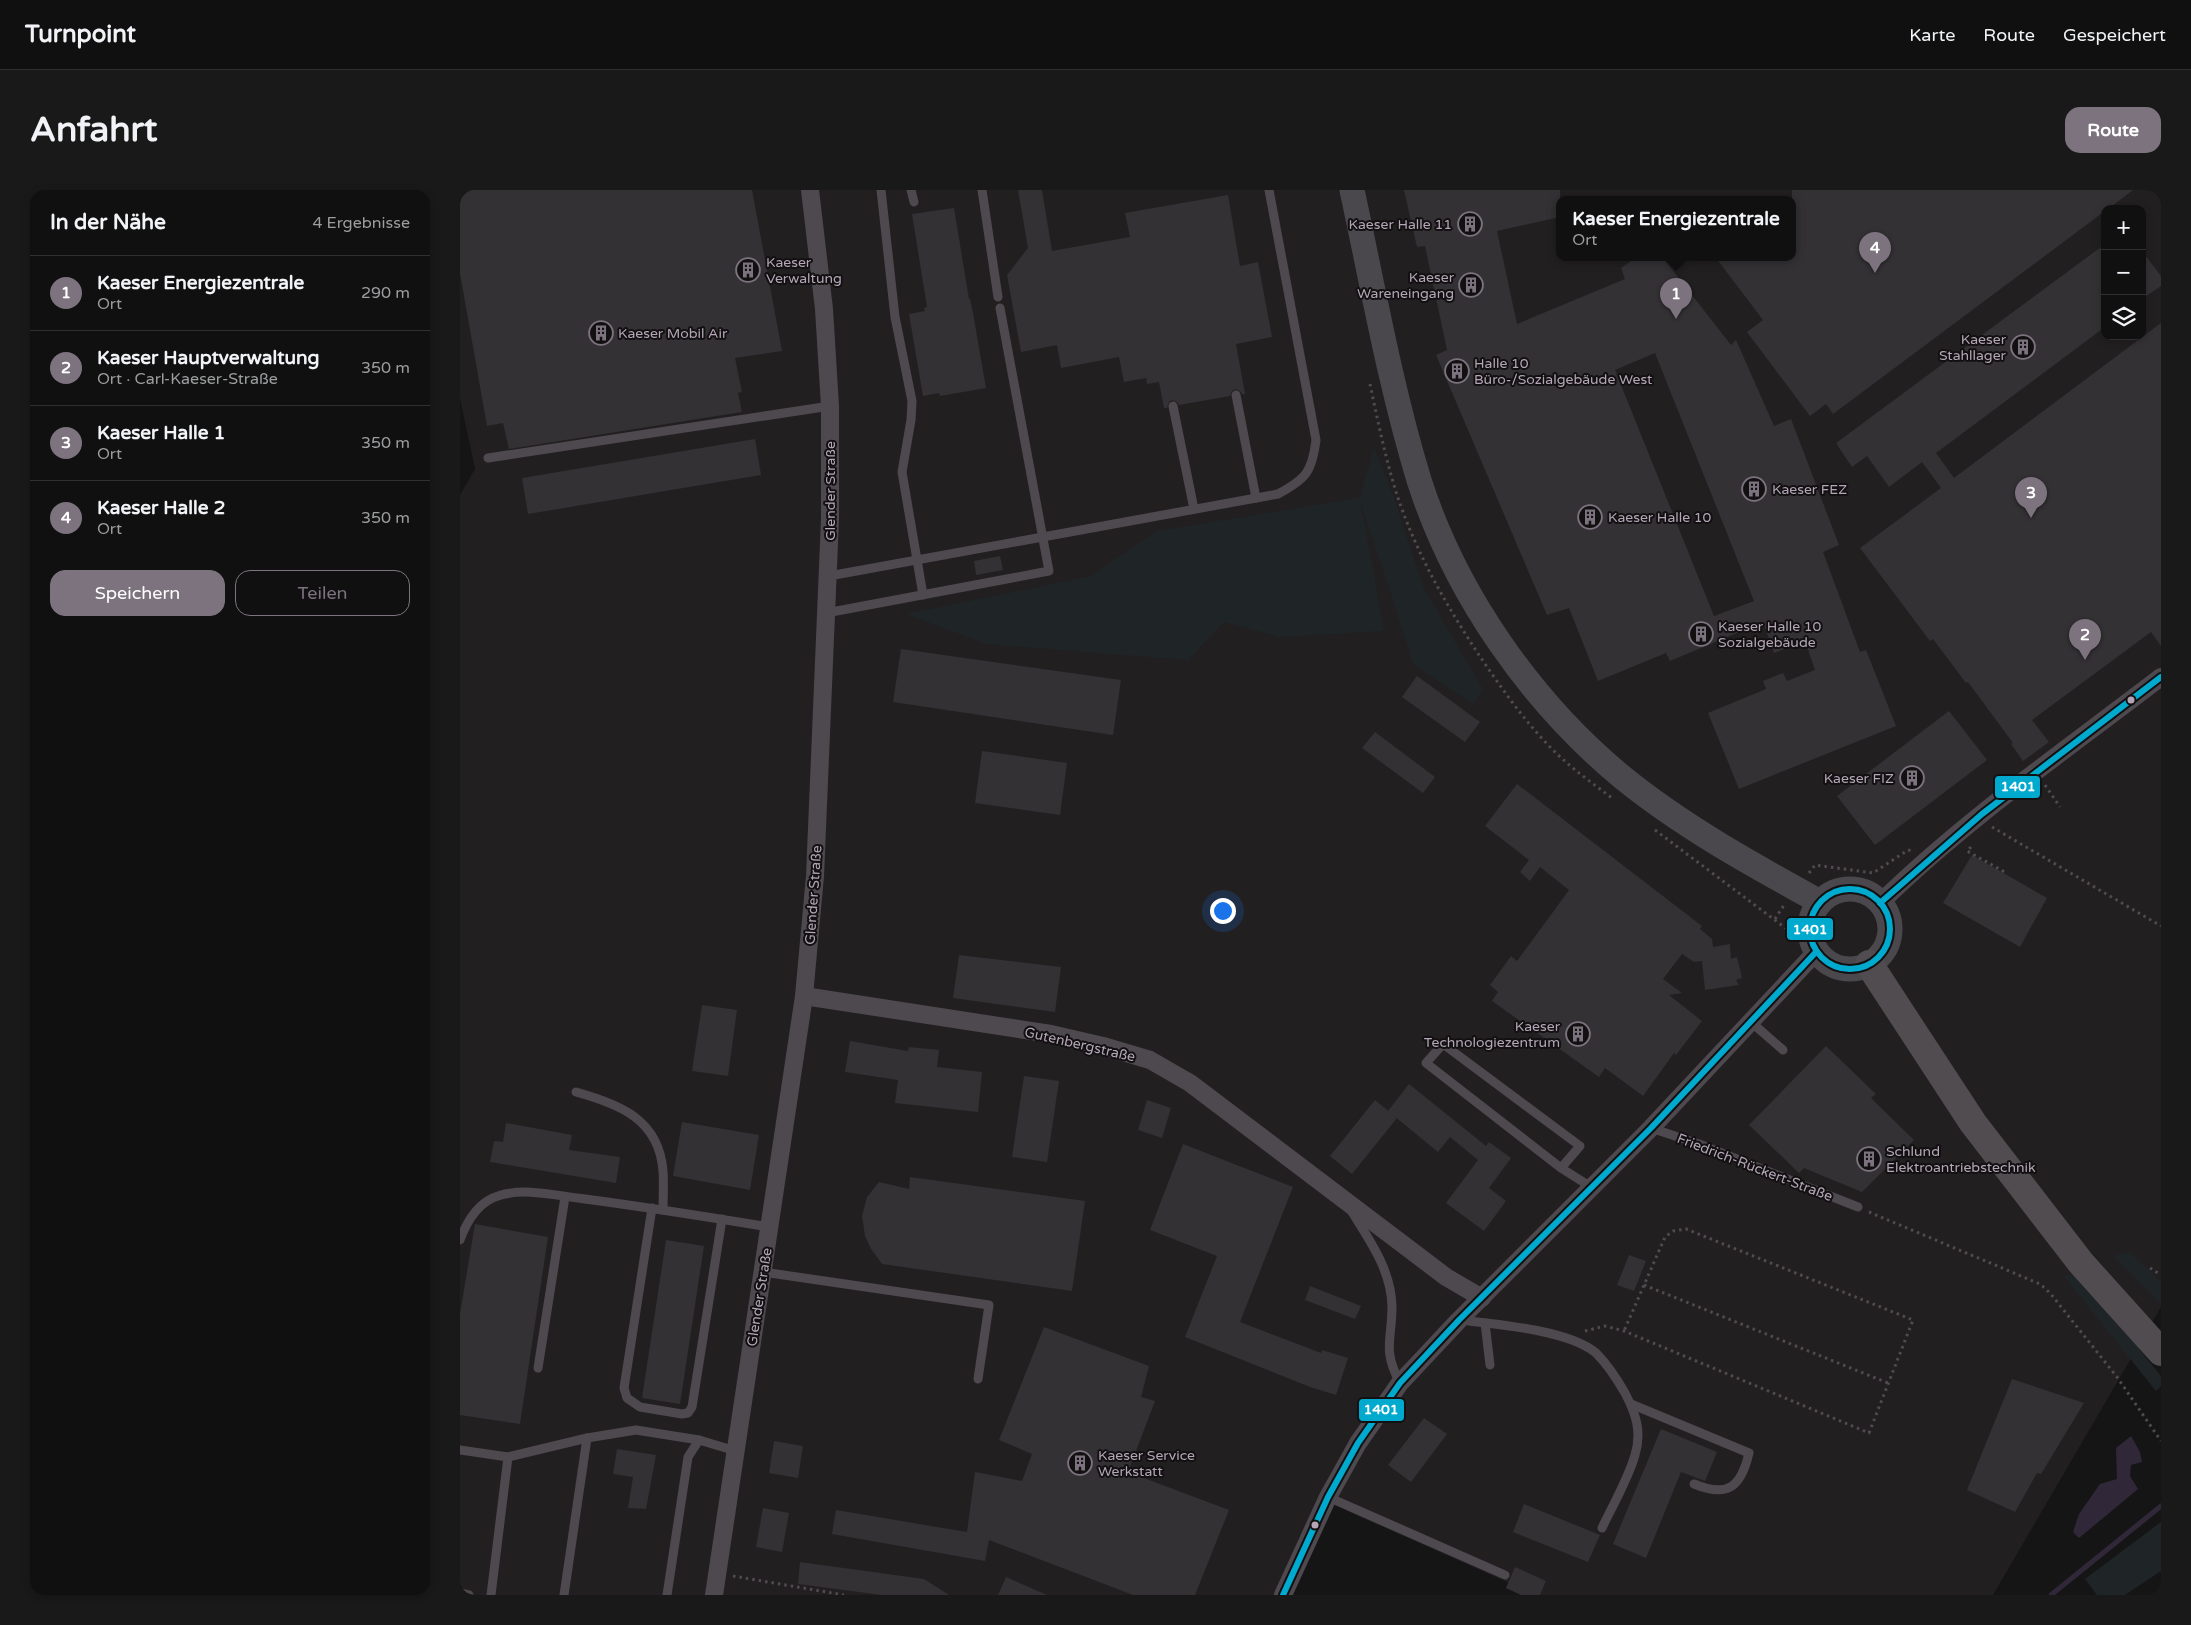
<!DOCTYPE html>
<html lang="de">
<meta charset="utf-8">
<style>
:root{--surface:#101010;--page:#191919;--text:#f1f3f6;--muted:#9c9d9f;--line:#303030;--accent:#7d737f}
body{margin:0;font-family:"Varela Round",sans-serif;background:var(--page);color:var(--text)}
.controls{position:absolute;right:15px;top:15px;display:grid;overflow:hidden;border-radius:10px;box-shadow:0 2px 8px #0003}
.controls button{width:45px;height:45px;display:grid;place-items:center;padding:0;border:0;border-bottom:1px solid var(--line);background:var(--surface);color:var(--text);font:25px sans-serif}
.you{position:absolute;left:762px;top:720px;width:18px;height:18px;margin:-12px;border:4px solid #fff;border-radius:50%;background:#1a73e8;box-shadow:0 0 0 8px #1a73e833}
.badge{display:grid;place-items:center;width:32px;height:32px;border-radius:50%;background:var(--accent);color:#fff;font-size:16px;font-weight:700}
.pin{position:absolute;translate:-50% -41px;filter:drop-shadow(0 1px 2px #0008)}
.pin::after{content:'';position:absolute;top:26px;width:18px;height:15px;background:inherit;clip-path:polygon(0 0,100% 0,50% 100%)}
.popup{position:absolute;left:1096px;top:6px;width:240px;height:65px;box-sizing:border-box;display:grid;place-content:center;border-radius:10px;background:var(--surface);filter:drop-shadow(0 1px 4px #0005);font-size:16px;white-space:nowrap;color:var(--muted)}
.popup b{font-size:19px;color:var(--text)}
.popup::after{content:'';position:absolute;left:50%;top:100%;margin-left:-10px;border:10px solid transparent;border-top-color:var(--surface)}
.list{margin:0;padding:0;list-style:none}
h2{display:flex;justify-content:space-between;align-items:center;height:65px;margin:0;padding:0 20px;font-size:21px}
h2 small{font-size:16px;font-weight:400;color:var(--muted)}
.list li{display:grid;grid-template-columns:32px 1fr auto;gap:15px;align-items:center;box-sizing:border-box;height:75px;padding:0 20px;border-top:1px solid var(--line)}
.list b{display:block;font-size:19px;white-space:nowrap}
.list p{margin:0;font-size:16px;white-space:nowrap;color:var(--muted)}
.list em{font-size:16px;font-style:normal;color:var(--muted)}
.actions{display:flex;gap:10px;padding:15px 20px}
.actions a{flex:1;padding:11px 0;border:1px solid var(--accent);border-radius:15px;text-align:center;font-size:18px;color:var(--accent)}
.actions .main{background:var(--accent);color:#fff}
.icon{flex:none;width:28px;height:28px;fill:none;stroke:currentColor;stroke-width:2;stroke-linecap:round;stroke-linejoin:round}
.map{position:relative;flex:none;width:1701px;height:1405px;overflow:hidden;border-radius:15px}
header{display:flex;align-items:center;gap:30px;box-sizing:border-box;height:70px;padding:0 25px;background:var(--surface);border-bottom:1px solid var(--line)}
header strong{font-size:24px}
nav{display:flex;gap:28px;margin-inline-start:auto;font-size:18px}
.intro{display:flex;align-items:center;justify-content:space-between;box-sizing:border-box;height:120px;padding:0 30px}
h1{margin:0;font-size:35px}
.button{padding:12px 22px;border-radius:15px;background:var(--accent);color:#fff;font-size:18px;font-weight:700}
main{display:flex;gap:30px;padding:0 30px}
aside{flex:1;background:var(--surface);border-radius:15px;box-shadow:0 2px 8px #0003}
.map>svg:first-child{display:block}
.built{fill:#221f21;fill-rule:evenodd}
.green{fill:#1f2527}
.water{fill:#302838}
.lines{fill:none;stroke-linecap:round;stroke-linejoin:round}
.stream{stroke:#302838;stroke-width:5}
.building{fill:#333134;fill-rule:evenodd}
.path{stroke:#4f4b50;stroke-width:3;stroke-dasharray:2.5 4;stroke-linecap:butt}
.service{stroke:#4e494f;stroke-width:9}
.minor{stroke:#4e494f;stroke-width:18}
.secondary{stroke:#4b484d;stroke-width:25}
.trunk{stroke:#504c50;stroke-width:28}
.bus-1-casing{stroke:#121011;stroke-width:10}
.bus-1{stroke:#00a9ce;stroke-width:6}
.bus-dot{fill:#b4a6b7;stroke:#121011;stroke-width:2}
.labels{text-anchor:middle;stroke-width:4;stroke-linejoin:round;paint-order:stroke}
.poi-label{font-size:14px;fill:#b4a6b7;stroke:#121011;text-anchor:start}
.street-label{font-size:14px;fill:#b4a6b7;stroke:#121011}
.line-badge{stroke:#121011;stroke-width:2}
.badge-label{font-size:14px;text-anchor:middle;font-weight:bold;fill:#fff}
</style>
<header>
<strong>Turnpoint</strong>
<nav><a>Karte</a><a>Route</a><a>Gespeichert</a></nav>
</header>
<div class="intro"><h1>Anfahrt</h1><a class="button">Route</a></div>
<main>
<aside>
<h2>In der Nähe<small>4 Ergebnisse</small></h2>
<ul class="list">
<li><span class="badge">1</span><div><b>Kaeser Energiezentrale</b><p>Ort</p></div><em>290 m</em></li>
<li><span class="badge">2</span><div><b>Kaeser Hauptverwaltung</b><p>Ort · Carl-Kaeser-Straße</p></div><em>350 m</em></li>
<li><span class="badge">3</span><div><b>Kaeser Halle 1</b><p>Ort</p></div><em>350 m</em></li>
<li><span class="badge">4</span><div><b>Kaeser Halle 2</b><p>Ort</p></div><em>350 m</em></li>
</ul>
<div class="actions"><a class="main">Speichern</a><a>Teilen</a></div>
</aside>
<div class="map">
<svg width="1701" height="1405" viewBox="0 0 1701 1405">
<rect width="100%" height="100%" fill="#161516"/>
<path class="built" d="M0 0H1701V1117L1533 1405H1076L865 1311 823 1405H0V305L15 279 0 208ZM1100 10H1332V68H1100ZM1645 19H1682V146H1645Z"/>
<g class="green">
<polygon points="914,258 933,305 964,399 1023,499 1013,514 954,475 901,313 924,441 820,447 764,432 728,470 527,454 446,424 631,386 697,341 900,308"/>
<polygon points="1669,1062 1701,1092 1701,1114 1653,1066"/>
<polygon points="1617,1082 1701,1186 1701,1196 1696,1201 1604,1086"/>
<polygon points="1701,1332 1701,1381 1665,1405 1637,1405 1625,1389"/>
</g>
<polygon class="water" points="1671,1246 1680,1262 1682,1272 1671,1275 1670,1286 1678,1299 1619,1348 1613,1342 1619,1324 1640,1294 1657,1289 1656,1258"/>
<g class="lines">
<polyline class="stream" points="1591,1405 1701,1316"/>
</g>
<g class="building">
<polygon points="0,0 292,0 322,161 275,168 282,202 278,203 282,222 49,259 43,233 27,236 0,83"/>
<polygon points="558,0 582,0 592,61 670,47 665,23 768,5 780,76 798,72 812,147 776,154 785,204 782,204 780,201 775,199 772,201 770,206 719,215 717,212 712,210 709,212 707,218 704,218 699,192 687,194 686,188 664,192 659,167 601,178 597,155 561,162 547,85 568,58"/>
<path d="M944 0H1100V27L1037 41 1057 134 1165 89 1161 78 1175 68H1203L1271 155 1276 150 1314 236 1331 229 1379 355 1363 362 1400 462 1406 460 1436 536 1279 599 1248 523 1306 499 1303 491 1323 483 1327 491 1355 480 1345 451 1314 463 1303 432 1210 471 1206 463 1138 491 1109 418 1087 425 976 165 987 160 965 56 957 57ZM1195 163 1294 411 1254 426 1155 180Z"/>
<polygon points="1332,0 1673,0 1648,19 1645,19 1645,21 1373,224 1366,214 1350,226 1287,142 1303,130 1256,68 1332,68"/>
<polygon points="494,18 509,109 510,109 513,123 526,198 480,206 479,203 463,206 449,124 465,121 464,118 467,117 452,24"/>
<polygon points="1645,54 1645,137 1476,263 1494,288 1701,133 1701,456 1691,442 1572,530 1589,552 1563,571 1551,554 1553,553 1508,492 1506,493 1473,449 1470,451 1400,358 1481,298 1462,272 1429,297 1407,266 1392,277 1376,253"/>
<polygon points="1682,61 1701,86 1701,96 1682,109"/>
<polygon points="295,249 301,285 68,324 62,288"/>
<polygon points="540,366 543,380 516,385 514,371"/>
<polygon points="441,459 661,490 653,545 433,512"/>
<polygon points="957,486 1020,532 1005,552 942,507"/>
<polygon points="1489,521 1527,570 1415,655 1377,606"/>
<polygon points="915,542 975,587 963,603 902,558"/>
<polygon points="522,561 607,573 600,625 515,613"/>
<polygon points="1057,594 1242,736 1240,739 1252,749 1253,757 1270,754 1271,769 1277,767 1282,788 1276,790 1279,795 1245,800 1242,771 1234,772 1222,764 1203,789 1222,803 1209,805 1242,831 1216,865 1214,863 1183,906 1145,878 1139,887 1032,811 1038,802 1030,795 1051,766 1057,771 1109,700 1080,677 1070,691 1060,682 1069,670 1025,636"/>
<polygon points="1512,665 1587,708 1560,757 1483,713"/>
<polygon points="499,765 601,777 595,822 493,808"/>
<polygon points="242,815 277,820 268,886 232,881"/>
<polygon points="390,851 448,861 449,857 479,860 477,877 522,882 518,922 435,913 438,890 385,882"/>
<polygon points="1366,856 1416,904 1411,908 1454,950 1402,1002 1344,978 1339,983 1289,935"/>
<polygon points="564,886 599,891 587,972 552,967"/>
<polygon points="949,894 1026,956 1029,952 1051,968 1029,998 1046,1011 1024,1041 986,1013 1018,970 990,947 978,962 928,921"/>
<polygon points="687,910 711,918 702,948 678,940"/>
<polygon points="915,910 937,928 892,984 870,966"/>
<polygon points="222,932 299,945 290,1000 213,986"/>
<polygon points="46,933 112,945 109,960 160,967 156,993 30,972 34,951 43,952"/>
<polygon points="723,954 833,997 780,1132 861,1163 862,1160 888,1168 876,1205 850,1197 725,1147 757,1066 690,1040"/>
<polygon points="450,987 625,1011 612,1101 422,1074 411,1059 405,1046 402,1026 407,1007 419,992 449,999"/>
<polygon points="15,1034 88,1047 60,1234 0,1225 0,1124"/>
<polygon points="206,1050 244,1056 220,1214 182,1208"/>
<polygon points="1169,1065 1186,1071 1174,1101 1157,1095"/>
<polygon points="850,1096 901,1116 895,1129 845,1110"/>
<polygon points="584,1137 689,1176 681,1207 695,1211 668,1282 769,1320 735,1405 673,1405 529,1350 525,1371 372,1344 376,1320 507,1342 515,1282 562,1291 572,1264 539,1250"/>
<polygon points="1552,1189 1624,1213 1581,1284 1577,1283 1555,1322 1507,1300"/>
<polygon points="964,1228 987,1244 951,1292 928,1275"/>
<polygon points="1201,1239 1257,1262 1245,1291 1221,1282 1186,1368 1153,1354"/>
<polygon points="314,1251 343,1256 338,1288 309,1283"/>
<polygon points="157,1259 196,1265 186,1319 168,1318 173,1287 153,1284"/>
<polygon points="1064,1314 1140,1345 1128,1372 1053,1342"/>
<polygon points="303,1318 329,1323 322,1362 296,1357"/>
<polygon points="340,1372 464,1389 489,1405 422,1405 338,1394"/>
<polygon points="1055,1377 1086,1391 1080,1405 1061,1405 1046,1398"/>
<polygon points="546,1387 587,1405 538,1405"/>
</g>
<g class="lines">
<g class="path">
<path d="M910 194C918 232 926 271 938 308 957 364 985 413 1017 462 1040 496 1064 531 1093 560 1111 578 1132 593 1152 608"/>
<polyline points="1585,595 1600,617"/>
<polyline points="1532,637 1701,736"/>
<polyline points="1195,640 1344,752"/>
<polyline points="1511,657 1507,661 1543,681 1542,682"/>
<polyline points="1349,683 1355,675 1413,683 1448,660 1452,661"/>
<polyline points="1315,729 1324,715"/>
<polyline points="1409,1022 1580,1094 1590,1103 1657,1187 1701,1251"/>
<polyline points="1690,1078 1701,1085"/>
<polyline points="1184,1095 1428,1193"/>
<polyline points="1125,1141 1145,1136 1164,1141 1409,1243 1453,1130 1226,1039 1213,1041 1205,1047 1164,1141"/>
<polyline points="273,1386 384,1405"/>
</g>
<g class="service">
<polyline points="421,0 435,127 452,211 451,230 442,282 463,405"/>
<polyline points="451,0 454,12"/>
<polyline points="522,0 538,107"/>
<polyline points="776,205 796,308"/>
<polyline points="713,216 734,319"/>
<polyline points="28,268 370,216"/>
<path d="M369 386 818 304C846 289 852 282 856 250L809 0"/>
<polyline points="366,423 589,381 540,118"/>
<polyline points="1291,832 1323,860"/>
<path d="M116 902C159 914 199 929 203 981 204 994 203 1007 203 1020"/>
<polyline points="1191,938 1239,954 1398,1017"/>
<polyline points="1101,978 1120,956 983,854 966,873 1101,978 1131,997"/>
<polyline points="192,1018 164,1198 167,1208 180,1217 222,1224 228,1223 232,1217 262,1029"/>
<path d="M892 1022C910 1051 931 1080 932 1116 932 1151 922 1159 940 1193"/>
<path d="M0 1050C7 1031 18 1012 38 1006 65 997 97 1006 125 1009 186 1017 248 1027 309 1037"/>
<polyline points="303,1082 529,1115 518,1189"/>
<path d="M1000 1130C1035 1134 1109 1140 1136 1163 1148 1175 1157 1189 1165 1203 1176 1224 1182 1242 1175 1265 1169 1287 1152 1317 1142 1338"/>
<polyline points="1025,1133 1030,1175"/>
<polyline points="78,1178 105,1007"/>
<path d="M1171 1214 1289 1263C1281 1297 1268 1308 1234 1294"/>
<polyline points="0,1260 48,1267 31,1405"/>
<polyline points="48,1267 127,1248 176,1240 239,1250"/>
<polyline points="868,1307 1045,1385"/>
<polyline points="0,1403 9,1405"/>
<polyline points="104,1405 127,1248"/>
<polyline points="207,1405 228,1267 239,1250 276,1261"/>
</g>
<g class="minor">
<path d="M1420 713C1506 629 1606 560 1701 487"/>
<polyline points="344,806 591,844 643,856 690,870 730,893 986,1087 1022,1108"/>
<polyline points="254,1405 344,806 355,686 370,329 370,216 364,119 350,0"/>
<polyline points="823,1405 868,1307 898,1253 940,1193 999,1130 1191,938 1356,762"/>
</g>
<g class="secondary">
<path d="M892 0C913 97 930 195 959 290 995 403 1071 512 1162 587 1222 636 1293 675 1360 712"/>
<circle cx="1390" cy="739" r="40"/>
</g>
<polyline class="trunk" points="1409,774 1513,933 1621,1073 1701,1162"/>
<g class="bus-1-casing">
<g id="bus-1">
<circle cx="1390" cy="739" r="40"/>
<polyline points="1420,713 1522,624 1701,487"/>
<polyline points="823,1405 868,1307 898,1253 940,1193 999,1130 1191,938 1356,762"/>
</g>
</g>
<use href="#bus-1" class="bus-1"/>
</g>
<defs>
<g id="building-ring" transform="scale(1.25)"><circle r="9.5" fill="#121011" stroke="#7d737f" stroke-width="1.5"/><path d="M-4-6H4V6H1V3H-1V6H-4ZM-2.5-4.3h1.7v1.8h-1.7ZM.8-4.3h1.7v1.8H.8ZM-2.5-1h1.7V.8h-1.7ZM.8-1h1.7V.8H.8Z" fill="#7d737f"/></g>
</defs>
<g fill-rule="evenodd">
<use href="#building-ring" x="1010" y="34"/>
<use href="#building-ring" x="288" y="80"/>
<use href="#building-ring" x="1011" y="95"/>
<use href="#building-ring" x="141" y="143"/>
<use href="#building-ring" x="1563" y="157"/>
<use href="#building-ring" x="997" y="181"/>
<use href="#building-ring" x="1294" y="299"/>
<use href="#building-ring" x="1130" y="327"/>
<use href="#building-ring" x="1241" y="444"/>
<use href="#building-ring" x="1452" y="588"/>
<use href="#building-ring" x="1118" y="844"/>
<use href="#building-ring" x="1409" y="969"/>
<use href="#building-ring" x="620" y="1273"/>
</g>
<g class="bus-dot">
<circle cx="1671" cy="510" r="4.5"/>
<circle cx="855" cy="1335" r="4.5"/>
</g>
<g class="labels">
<g class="poi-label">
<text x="992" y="39" text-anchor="end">Kaeser Halle 11</text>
<text x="306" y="77">Kaeser<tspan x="306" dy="16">Verwaltung</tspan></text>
<text x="994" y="92" text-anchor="end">Kaeser<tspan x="994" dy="16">Wareneingang</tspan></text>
<text x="158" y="148">Kaeser Mobil Air</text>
<text x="1546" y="154" text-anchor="end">Kaeser<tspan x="1546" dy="16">Stahllager</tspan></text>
<text x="1014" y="178">Halle 10<tspan x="1014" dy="16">Büro-/Sozialgebäude West</tspan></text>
<text x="1312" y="304">Kaeser FEZ</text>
<text x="1148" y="332">Kaeser Halle 10</text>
<text x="1258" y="441">Kaeser Halle 10<tspan x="1258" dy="16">Sozialgebäude</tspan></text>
<text x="1434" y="593" text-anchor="end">Kaeser FIZ</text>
<text x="1100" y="841" text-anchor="end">Kaeser<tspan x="1100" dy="16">Technologiezentrum</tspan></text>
<text x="1426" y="966">Schlund<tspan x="1426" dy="16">Elektroantriebstechnik</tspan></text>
<text x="638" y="1270">Kaeser Service<tspan x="638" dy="16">Werkstatt</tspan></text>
</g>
<g class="street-label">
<text transform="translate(370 301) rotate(-90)" y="5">Glender Straße</text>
<text transform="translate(353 705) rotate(-86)" y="5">Glender Straße</text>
<text transform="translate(620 854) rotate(13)" y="5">Gutenbergstraße</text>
<text transform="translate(1295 977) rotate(21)" y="5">Friedrich-Rückert-Straße</text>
<text transform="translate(299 1107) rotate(-81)" y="5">Glender Straße</text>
</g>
</g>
<g class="line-badge">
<rect x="1534" y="585" width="47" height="24" rx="5" fill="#00a9ce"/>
<rect x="1326" y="727" width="48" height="24" rx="5" fill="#00a9ce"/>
<rect x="898" y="1208" width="47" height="24" rx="5" fill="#00a9ce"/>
</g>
<g class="badge-label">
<text x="1558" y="601">1401</text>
<text x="1350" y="744">1401</text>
<text x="921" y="1224">1401</text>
</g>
</svg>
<div class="controls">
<button>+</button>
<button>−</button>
<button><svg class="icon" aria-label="layers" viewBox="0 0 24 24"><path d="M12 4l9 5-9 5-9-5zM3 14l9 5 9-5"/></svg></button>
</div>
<div class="you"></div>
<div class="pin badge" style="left:1216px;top:129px">1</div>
<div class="popup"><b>Kaeser Energiezentrale</b>Ort</div>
<div class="pin badge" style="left:1625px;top:470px">2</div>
<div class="pin badge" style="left:1571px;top:328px">3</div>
<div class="pin badge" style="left:1415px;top:83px">4</div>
</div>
</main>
